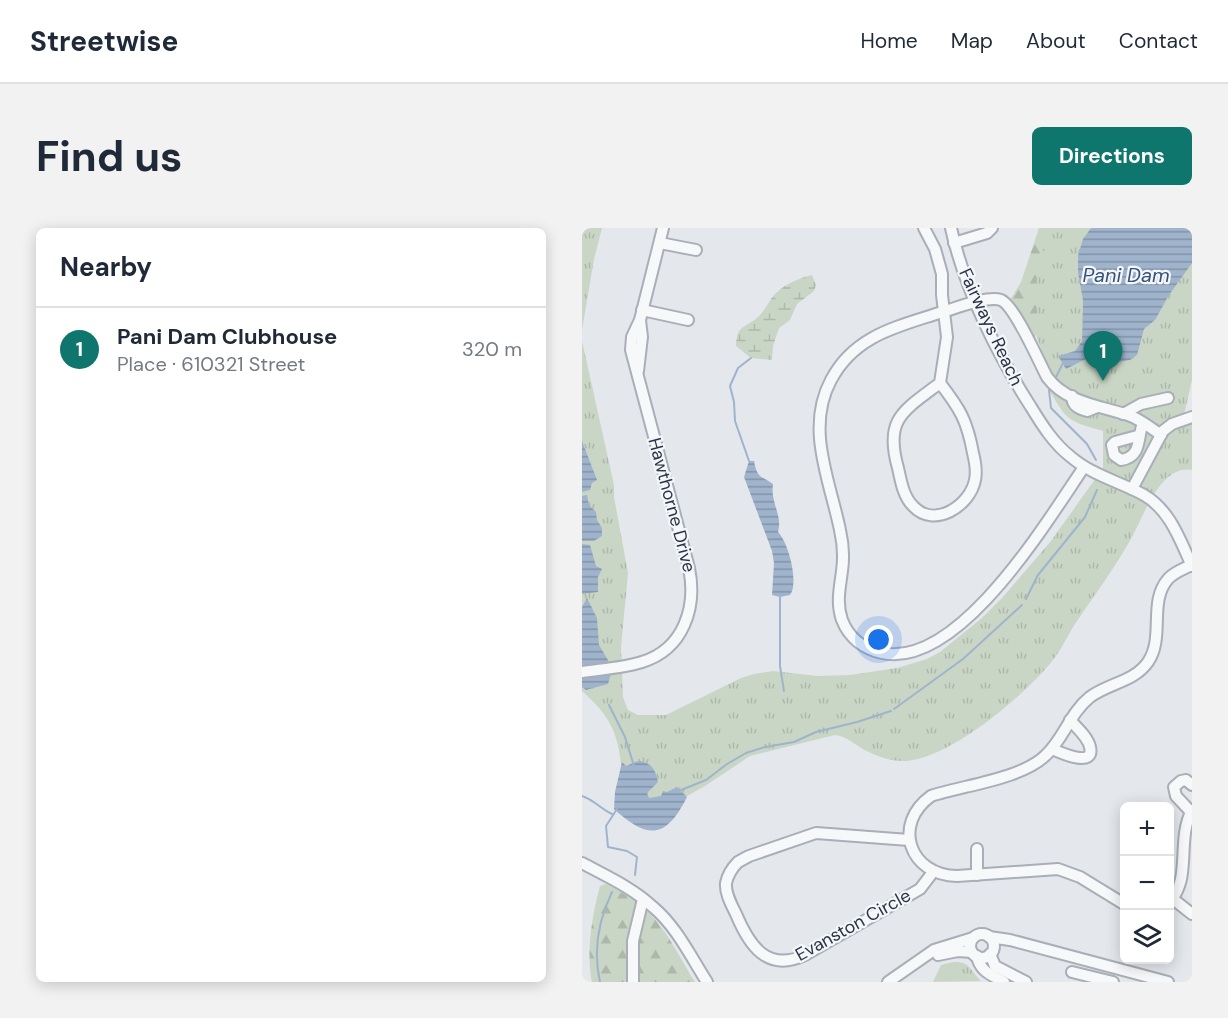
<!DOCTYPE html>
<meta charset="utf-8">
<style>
:root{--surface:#fff;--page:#f2f2f3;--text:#1f2937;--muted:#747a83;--line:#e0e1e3;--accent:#0f766e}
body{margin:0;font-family:"DM Sans",sans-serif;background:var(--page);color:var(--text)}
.controls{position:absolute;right:18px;bottom:18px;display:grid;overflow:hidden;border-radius:9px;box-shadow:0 3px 15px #0003}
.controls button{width:54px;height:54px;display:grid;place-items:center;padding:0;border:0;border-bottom:2px solid var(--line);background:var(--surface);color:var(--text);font:30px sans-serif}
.you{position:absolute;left:297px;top:412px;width:21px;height:21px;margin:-15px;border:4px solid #fff;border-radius:50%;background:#1a73e8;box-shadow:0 0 0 9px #1a73e833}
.badge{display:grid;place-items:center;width:39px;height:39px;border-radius:50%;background:var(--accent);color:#fff;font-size:20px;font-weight:700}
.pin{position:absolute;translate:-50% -50px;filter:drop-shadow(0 2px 3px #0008)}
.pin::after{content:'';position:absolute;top:32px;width:21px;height:18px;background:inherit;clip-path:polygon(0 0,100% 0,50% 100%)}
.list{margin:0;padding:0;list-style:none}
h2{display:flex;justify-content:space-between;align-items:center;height:78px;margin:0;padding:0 24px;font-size:26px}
h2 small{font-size:20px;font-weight:400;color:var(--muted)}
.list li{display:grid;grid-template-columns:39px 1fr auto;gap:18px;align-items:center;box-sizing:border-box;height:84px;padding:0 24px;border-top:2px solid var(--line)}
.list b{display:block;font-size:22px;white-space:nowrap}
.list p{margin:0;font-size:20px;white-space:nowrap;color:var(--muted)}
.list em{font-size:20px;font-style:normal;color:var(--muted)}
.icon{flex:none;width:33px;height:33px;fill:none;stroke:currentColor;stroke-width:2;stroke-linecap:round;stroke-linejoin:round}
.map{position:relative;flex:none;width:610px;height:754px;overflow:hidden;border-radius:9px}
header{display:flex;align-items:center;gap:36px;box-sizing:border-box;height:84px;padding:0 30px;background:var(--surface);border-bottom:2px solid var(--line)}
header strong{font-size:28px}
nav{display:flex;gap:33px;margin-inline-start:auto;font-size:21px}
.intro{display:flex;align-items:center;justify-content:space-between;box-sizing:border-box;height:144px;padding:0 36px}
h1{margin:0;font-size:42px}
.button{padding:15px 27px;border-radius:9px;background:var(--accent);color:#fff;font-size:21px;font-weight:700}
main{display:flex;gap:36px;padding:0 36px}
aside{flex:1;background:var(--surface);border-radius:9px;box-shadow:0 3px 15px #0003}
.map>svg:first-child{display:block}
.grass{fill:url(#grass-tufts)}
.forest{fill:url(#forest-firs)}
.wetland{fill:url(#wetland-marsh)}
.water{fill:url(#water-rules)}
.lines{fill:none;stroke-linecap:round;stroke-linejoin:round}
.stream{stroke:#9fb4cc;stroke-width:2}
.minor-casing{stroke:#a9aeb7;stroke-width:14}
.minor{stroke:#f7f8fa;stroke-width:10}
.labels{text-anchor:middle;stroke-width:4.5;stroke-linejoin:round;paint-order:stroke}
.street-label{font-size:18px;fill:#2b3445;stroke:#f4f6f9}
.water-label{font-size:20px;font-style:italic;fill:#34527a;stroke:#f4f6f9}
</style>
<header>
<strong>Streetwise</strong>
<nav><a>Home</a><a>Map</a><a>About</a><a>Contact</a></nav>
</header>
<div class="intro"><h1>Find us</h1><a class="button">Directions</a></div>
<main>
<aside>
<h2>Nearby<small></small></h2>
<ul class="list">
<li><span class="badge">1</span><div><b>Pani Dam Clubhouse</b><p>Place · 610321 Street</p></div><em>320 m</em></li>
</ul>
</aside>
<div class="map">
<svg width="610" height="754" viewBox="0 0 610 754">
<defs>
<pattern id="grass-tufts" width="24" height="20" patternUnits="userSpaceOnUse" patternTransform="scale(1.5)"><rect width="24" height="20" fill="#c9d6c5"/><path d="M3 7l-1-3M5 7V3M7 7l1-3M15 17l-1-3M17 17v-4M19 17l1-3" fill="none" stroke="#adb8ab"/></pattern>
<pattern id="forest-firs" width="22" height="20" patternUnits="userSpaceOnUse" patternTransform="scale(1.5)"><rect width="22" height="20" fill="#c9d6c5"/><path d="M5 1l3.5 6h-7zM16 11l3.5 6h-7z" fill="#adb8ab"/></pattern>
<pattern id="wetland-marsh" width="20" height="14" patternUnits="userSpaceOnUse" patternTransform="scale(1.5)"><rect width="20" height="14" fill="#c9d6c5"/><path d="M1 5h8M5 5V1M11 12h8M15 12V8" fill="none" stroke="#adb8ab"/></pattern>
<pattern id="water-rules" width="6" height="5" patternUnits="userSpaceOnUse" patternTransform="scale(1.5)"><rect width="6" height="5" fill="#9fb4cc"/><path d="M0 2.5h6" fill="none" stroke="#8293a7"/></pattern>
</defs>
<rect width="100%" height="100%" fill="#e4e7ec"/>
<g class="grass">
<polygon points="0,0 20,0 12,31 0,102"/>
<path d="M459 0H610V152L602 187 610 192V242C599 240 590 245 582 253 566 270 558 296 546 316 530 344 511 369 493 396 484 410 478 425 466 438 438 471 369 529 325 533 310 534 294 528 281 521 272 516 264 508 253 507L168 528 123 558 73 586 40 550C38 510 31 490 0 463V113L32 257V269L46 345 39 419 41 469 46 482 56 487H84L159 450 172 446 191 443 236 448 268 447 315 440 345 431 358 424 400 390 420 370 469 313 521 240V203C506 198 488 196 479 181 473 173 470 165 463 157L469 146 449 95Z"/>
<path d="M371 734C388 733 388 742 399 753L351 754 359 737Z"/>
</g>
<g class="forest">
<path d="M457 0H461C458 14 457 21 468 31V34C464 38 458 42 456 48 448 70 463 94 450 114L428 72 439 54Z"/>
<path d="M24 656C38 663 51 671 63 681 84 700 98 730 113 754H10C4 723 10 688 18 658Z"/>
</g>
<path class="wetland" d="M230 47 234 57 232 63 215 76 208 92 197 100 191 118 190 132 169 130 154 118C155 97 161 101 175 90 181 85 185 77 189 71 199 57 215 51 230 47Z"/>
<g class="water">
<polygon points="509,0 610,0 610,35 587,67 573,92 562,101 555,127 548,132 537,134 510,128 484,141 476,128 493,123 500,113 501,73 496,44 496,28 501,11"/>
<polygon points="0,213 15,252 10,255 8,262 0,264"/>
<path d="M167 233H172C175 250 179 248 191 256 188 275 201 287 196 304 207 315 217 356 208 367L198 369 190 367 192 335 190 323 162 249Z"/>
<polygon points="5,267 7,277 14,284 15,292 20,300 20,308 12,313 0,313 0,268"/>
<polygon points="0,316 8,317 14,338 20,341 16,349 16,364 0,366"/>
<polygon points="5,370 15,390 17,417 26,432 29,446 26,456 4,462 0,459 0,379"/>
<path d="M56 533C69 534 74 542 76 554L65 565 67 570 79 568 81 563 85 564 95 559 105 569C84 611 66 612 32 581L33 564 40 534 44 538Z"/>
</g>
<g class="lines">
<g class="stream">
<polyline points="474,149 481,135"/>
<polyline points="467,162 469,180 505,216 514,232"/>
<polyline points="167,233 153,193 152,174 148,158 156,140 169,130"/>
<polyline points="198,369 198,438 202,463"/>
<polyline points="444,371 456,347 503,289 515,262"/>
<polyline points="27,477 43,509 52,538"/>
<polyline points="312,481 381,431 440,377"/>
<polyline points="99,562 124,552 145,536 164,525 183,519 212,514 234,504 275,494 309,483"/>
<path d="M0 568C12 572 19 581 30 586"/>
<polyline points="35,581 24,598 26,619 45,623 55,629 53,647"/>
<path d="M18 754C11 723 16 693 30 664"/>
</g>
<g class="minor-casing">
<g id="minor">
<path d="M342 0 353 21 360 46V67L365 109 358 155C321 183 302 191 316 240 319 253 321 268 331 278 352 301 388 278 393 252 395 243 393 233 391 225 385 192 378 181 358 155"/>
<path d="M369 0C382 60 416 128 449 179 460 197 472 216 489 229 510 247 538 254 562 267 588 282 598 312 610 338"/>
<polyline points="78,15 114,22"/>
<polyline points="372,15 405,5 410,0"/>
<polyline points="60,82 106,92"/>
<polyline points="56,143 60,109 58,92"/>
<path d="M490 168C490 178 497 181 505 183L515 179"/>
<polyline points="541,186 559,176 586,170"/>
<path d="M555 208 533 214 530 217 532 227 539 232C560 229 555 210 561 195"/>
<path d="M502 239C465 293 377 441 300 425 282 421 267 410 260 392 254 375 258 359 260 343 262 329 261 315 258 302 248 253 223 200 249 152 272 108 314 99 357 85 372 81 405 67 419 72 433 78 457 134 465 149 484 175 519 178 546 187 558 191 569 200 579 207"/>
<polyline points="550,261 581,203 590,196 610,189"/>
<path d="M0 444C20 441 41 440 60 434 102 421 115 379 107 340L49 122 50 109 58 92 81 0"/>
<path d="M470 521C477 524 513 541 508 519 506 509 494 499 488 492"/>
<polyline points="609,584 594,568 592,559 599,553 604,552 610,557"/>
<path d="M327 612 234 605 167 628 156 634C150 640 146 646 144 655 143 665 149 676 154 686 167 717 185 745 223 727L338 661 351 644"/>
<path d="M0 635C24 648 51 660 71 679 94 698 109 729 125 754"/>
<polyline points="395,647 395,621"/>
<polyline points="591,671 610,686"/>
<path d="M588 673C610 650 594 612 610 582"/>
<path d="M542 676 498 649 476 641 375 648C327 647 310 596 349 568 382 557 440 551 464 527 482 510 488 485 508 469 527 455 552 454 566 434 583 409 566 374 586 351 592 344 602 341 609 337"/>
<circle cx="400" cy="718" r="12"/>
<polyline points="407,709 428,712 586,754"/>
<polyline points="408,726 413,738 444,754"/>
<polyline points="356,727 376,723 390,724"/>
<path d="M395 728C398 744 410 747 422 754"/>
<polyline points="490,744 531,754"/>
<polyline points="51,754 51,713 61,671"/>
<polyline points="306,754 352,722 391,710"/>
</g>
</g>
<use href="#minor" class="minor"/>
</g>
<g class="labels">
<g class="street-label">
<text transform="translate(409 99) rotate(65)" y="6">Fairways Reach</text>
<text transform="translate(90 277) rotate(75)" y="6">Hawthorne Drive</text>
<text transform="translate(271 697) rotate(-29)" y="6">Evanston Circle</text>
</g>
<g class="water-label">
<text x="544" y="54">Pani Dam</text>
</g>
</g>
</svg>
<div class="controls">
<button>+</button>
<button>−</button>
<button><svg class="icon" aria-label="layers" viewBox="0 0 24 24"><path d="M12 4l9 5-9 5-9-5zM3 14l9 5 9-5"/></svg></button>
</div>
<div class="you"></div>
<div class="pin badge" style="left:521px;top:153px">1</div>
</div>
</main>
